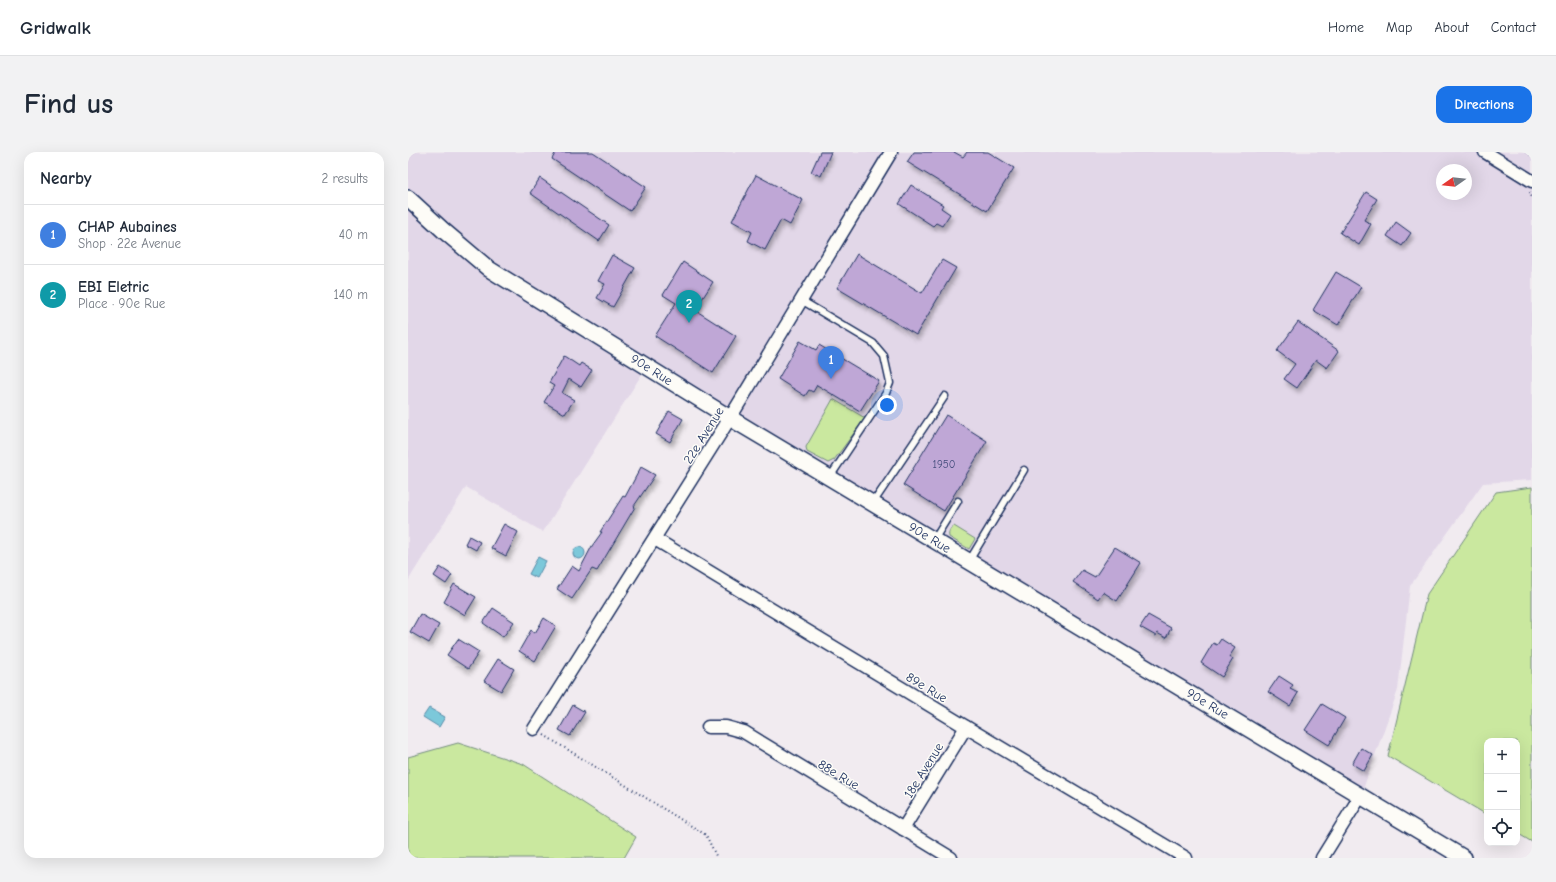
<!DOCTYPE html>
<meta charset="utf-8">
<style>
:root{--surface:#fff;--page:#f2f2f3;--text:#1f2937;--muted:#747a83;--line:#e0e1e3;--accent:#1a73e8}
body{margin:0;font-family:"Comic Neue",sans-serif;background:var(--page);color:var(--text)}
.controls{position:absolute;right:12px;bottom:12px;display:grid;overflow:hidden;border-radius:8px;box-shadow:0 4px 16px #0002}
.controls button{width:36px;height:36px;display:grid;place-items:center;padding:0;border:0;border-bottom:1px solid var(--line);background:var(--surface);color:var(--text);font:20px sans-serif}
.compass{position:absolute;left:1028px;top:12px;width:36px;height:36px;border-radius:50%;background:var(--surface);box-shadow:0 4px 16px #0002;rotate:256deg}
.you{position:absolute;left:479px;top:253px;width:14px;height:14px;margin:-10px;border:3px solid #fff;border-radius:50%;background:#1a73e8;box-shadow:0 0 0 6px #1a73e833}
.badge{display:grid;place-items:center;width:26px;height:26px;border-radius:50%;background:var(--accent);color:#fff;font-size:13px;font-weight:700}
.pin{position:absolute;translate:-50% -33px;filter:drop-shadow(0 1px 2px #0008)}
.pin::after{content:'';position:absolute;top:21px;width:14px;height:12px;background:inherit;clip-path:polygon(0 0,100% 0,50% 100%)}
.list{margin:0;padding:0;list-style:none}
h2{display:flex;justify-content:space-between;align-items:center;height:52px;margin:0;padding:0 16px;font-size:17px}
h2 small{font-size:13px;font-weight:400;color:var(--muted)}
.list li{display:grid;grid-template-columns:26px 1fr auto;gap:12px;align-items:center;box-sizing:border-box;height:60px;padding:0 16px;border-top:1px solid var(--line)}
.list b{display:block;font-size:15px;white-space:nowrap}
.list p{margin:0;font-size:13px;white-space:nowrap;color:var(--muted)}
.list em{font-size:13px;font-style:normal;color:var(--muted)}
.icon{flex:none;width:22px;height:22px;fill:none;stroke:currentColor;stroke-width:2;stroke-linecap:round;stroke-linejoin:round}
.map{position:relative;flex:none;width:1124px;height:706px;overflow:hidden;border-radius:12px}
header{display:flex;align-items:center;gap:24px;box-sizing:border-box;height:56px;padding:0 20px;background:var(--surface);border-bottom:1px solid var(--line)}
header strong{font-size:19px}
nav{display:flex;gap:22px;margin-inline-start:auto;font-size:14px}
.intro{display:flex;align-items:center;justify-content:space-between;box-sizing:border-box;height:96px;padding:0 24px}
h1{margin:0;font-size:28px}
.button{padding:10px 18px;border-radius:12px;background:var(--accent);color:#fff;font-size:14px;font-weight:700}
main{display:flex;gap:24px;padding:0 24px}
aside{flex:1;background:var(--surface);border-radius:12px;box-shadow:0 4px 16px #0002}
.map>svg:first-child{display:block}
.built{fill:#e2d7e8;fill-rule:evenodd}
.green{fill:#cae89f;stroke:#728c7e}
.water{fill:#7cc8da;stroke:#558ba8}
.building{fill:#bfa7d6;stroke:#1b2f5e;filter:url(#shadow)}
.lines{fill:none;stroke-linecap:round;stroke-linejoin:round}
.service-casing{stroke:#1b2f5e;stroke-width:9}
.minor-casing{stroke:#1b2f5e;stroke-width:15}
.tertiary-casing{stroke:#1b2f5e;stroke-width:18}
.path{stroke:#1b2f5e;stroke-width:2;stroke-dasharray:1 3;stroke-linecap:butt}
.service{stroke:#fdfcf7;stroke-width:6}
.minor{stroke:#fdfcf7;stroke-width:12}
.tertiary{stroke:#fdfcf7;stroke-width:15}
.labels{text-anchor:middle;stroke-width:3;stroke-linejoin:round;paint-order:stroke}
.number-label{font-size:11px;fill:#444d7c}
.street-label{font-size:13px;fill:#1b2f5e;stroke:#fdfcf7}
</style>
<header>
<strong>Gridwalk</strong>
<nav><a>Home</a><a>Map</a><a>About</a><a>Contact</a></nav>
</header>
<div class="intro"><h1>Find us</h1><a class="button">Directions</a></div>
<main>
<aside>
<h2>Nearby<small>2 results</small></h2>
<ul class="list">
<li><span class="badge" style="background:#3f7fe0">1</span><div><b>CHAP Aubaines</b><p>Shop · 22e Avenue</p></div><em>40 m</em></li>
<li><span class="badge" style="background:#0f9aa8">2</span><div><b>EBI Eletric</b><p>Place · 90e Rue</p></div><em>140 m</em></li>
</ul>
</aside>
<div class="map">
<svg width="1124" height="706" viewBox="0 0 1124 706">
<defs>
<filter id="shadow"><feDropShadow dx="2.5" dy="4.5" stdDeviation="2" flood-color="#0004"/></filter>
</defs>
<rect width="100%" height="100%" fill="#f1ebf0"/>
<filter id="ink" filterUnits="userSpaceOnUse"><feTurbulence type="fractalNoise" baseFrequency=".025" numOctaves="2"/><feDisplacementMap in="SourceGraphic" scale="8" xChannelSelector="R" yChannelSelector="G"/><feConvolveMatrix kernelMatrix="1 2 1 2 8 2 1 2 1" color-interpolation-filters="sRGB"/></filter>
<g filter="url(#ink)">
<path class="built" d="M0 0H1124V328L1075 331 1002 434 990 538 953 643 239 214 135 380 58 335 0 429ZM1034 18H1058V42H1034Z"/>
<g class="green">
<polygon points="425,247 457,266 426,308 420,311 399,300 398,295"/>
<polygon points="1124,335 1124,690 1109,681 1109,589 1079,589 1079,663 980,604 1019,442 1088,340"/>
<path d="M546 374 567 387 561 397 541 385C540 380 542 376 546 374Z"/>
<polygon points="50,591 115,612 228,685 216,706 0,706 0,605"/>
</g>
<g class="water">
<circle cx="171" cy="401" r="6"/>
<polygon points="130,405 138,409 129,426 121,422"/>
<polygon points="21,556 37,565 31,575 15,565"/>
</g>
<g class="building">
<polygon points="148,0 185,0 238,35 222,59 144,7"/>
<polygon points="412,0 423,0 413,24 403,20"/>
<polygon points="506,0 546,0 555,5 559,0 580,0 606,16 579,59 499,10"/>
<polygon points="348,23 395,48 382,73 373,68 357,98 340,89 344,80 324,69"/>
<polygon points="132,26 201,73 191,89 122,41"/>
<polygon points="503,33 535,53 533,56 542,62 534,74 528,71 525,74 491,52"/>
<polygon points="958,40 969,47 956,68 963,72 951,93 932,81"/>
<polygon points="988,70 1003,81 994,94 979,84"/>
<polygon points="449,102 514,141 534,108 548,116 508,183 429,136"/>
<polygon points="204,103 227,116 205,155 189,146 197,132 190,129"/>
<polygon points="275,110 305,130 287,158 328,184 305,221 247,184 268,151 255,143"/>
<polygon points="928,120 953,135 930,173 905,158"/>
<polygon points="890,170 931,199 919,216 908,208 889,236 876,227 887,212 869,199"/>
<polygon points="392,189 408,198 411,193 471,229 452,259 409,233 405,240 401,238 397,244 370,227"/>
<polygon points="156,204 171,214 173,211 184,218 173,235 161,227 154,241 166,248 157,262 136,250 146,234 141,231"/>
<polygon points="261,259 275,267 262,290 248,282"/>
<polygon points="538,263 579,289 536,359 495,333"/>
<polygon points="233,315 247,323 226,354 227,355 189,419 184,417 164,447 149,437 164,414 171,419 184,394 194,380 192,380 215,344 217,345"/>
<polygon points="96,372 110,380 98,404 83,396"/>
<polygon points="61,384 72,390 68,398 57,392"/>
<polygon points="707,395 733,411 709,449 695,440 690,447 665,430 674,418 687,425"/>
<polygon points="32,415 44,423 38,432 26,424"/>
<polygon points="46,432 68,445 57,463 36,450"/>
<polygon points="85,456 106,470 95,485 75,471"/>
<polygon points="12,462 31,473 21,491 2,480"/>
<polygon points="740,463 763,476 758,486 749,481 748,484 732,475"/>
<polygon points="136,466 148,474 127,509 111,499 123,478 127,481"/>
<polygon points="50,487 71,500 60,517 39,503"/>
<polygon points="813,487 827,496 821,505 825,507 814,525 793,511 805,491 809,493"/>
<polygon points="90,507 106,517 93,539 76,529"/>
<polygon points="871,524 885,533 882,537 890,541 882,554 860,540"/>
<polygon points="914,552 937,566 921,593 897,578"/>
<polygon points="165,553 177,560 162,584 151,578"/>
<polygon points="953,596 965,603 956,619 944,612"/>
</g>
<g class="lines">
<g class="service-casing">
<g id="service">
<polyline points="393,148 465,191 476,204 482,231 478,241 422,325"/>
<polyline points="465,351 537,244"/>
<polyline points="526,388 550,349"/>
<polyline points="561,409 616,318"/>
</g>
</g>
<g class="minor-casing">
<g id="minor">
<polyline points="1077,0 1124,29"/>
<polyline points="247,387 558,575 778,706"/>
<polyline points="300,575 318,575 336,580 543,706"/>
<polyline points="126,577 322,266 483,0"/>
<polyline points="495,677 558,575"/>
<polyline points="914,706 953,643"/>
</g>
</g>
<g class="tertiary-casing">
<polyline id="tertiary" points="0,46 36,79 81,117 322,266 1056,706"/>
</g>
<g class="path">
<polyline points="1118,0 1124,4"/>
<polyline points="1122,40 1124,46"/>
<polyline points="136,583 298,683 309,706"/>
</g>
<use href="#service" class="service"/>
<use href="#minor" class="minor"/>
<use href="#tertiary" class="tertiary"/>
</g>
</g>
<g class="labels">
<g class="number-label">
<text x="536" y="316">1950</text>
</g>
<g class="street-label">
<text transform="translate(244 217) rotate(32)" y="5">90e Rue</text>
<text transform="translate(295 283) rotate(-58)" y="5">22e Avenue</text>
<text transform="translate(522 385) rotate(31)" y="5">90e Rue</text>
<text transform="translate(519 535) rotate(31)" y="5">89e Rue</text>
<text transform="translate(800 551) rotate(31)" y="5">90e Rue</text>
<text transform="translate(515 618) rotate(-58)" y="5">18e Avenue</text>
<text transform="translate(431 622) rotate(31)" y="5">88e Rue</text>
</g>
</g>
</svg>
<div class="controls">
<button>+</button>
<button>−</button>
<button><svg class="icon" aria-label="locate" viewBox="0 0 24 24"><circle cx="12" cy="12" r="6"/><path d="M12 2v4M12 18v4M2 12h4M18 12h4"/></svg></button>
</div>
<svg class="compass" viewBox="-18 -18 36 36"><path d="M0-13l5 13h-10z" fill="#e53935"/><path d="M0 13l5-13h-10z" fill="#747a83"/></svg>
<div class="you"></div>
<div class="pin badge" style="left:423px;top:227px;background:#3f7fe0">1</div>
<div class="pin badge" style="left:281px;top:171px;background:#0f9aa8">2</div>
</div>
</main>
